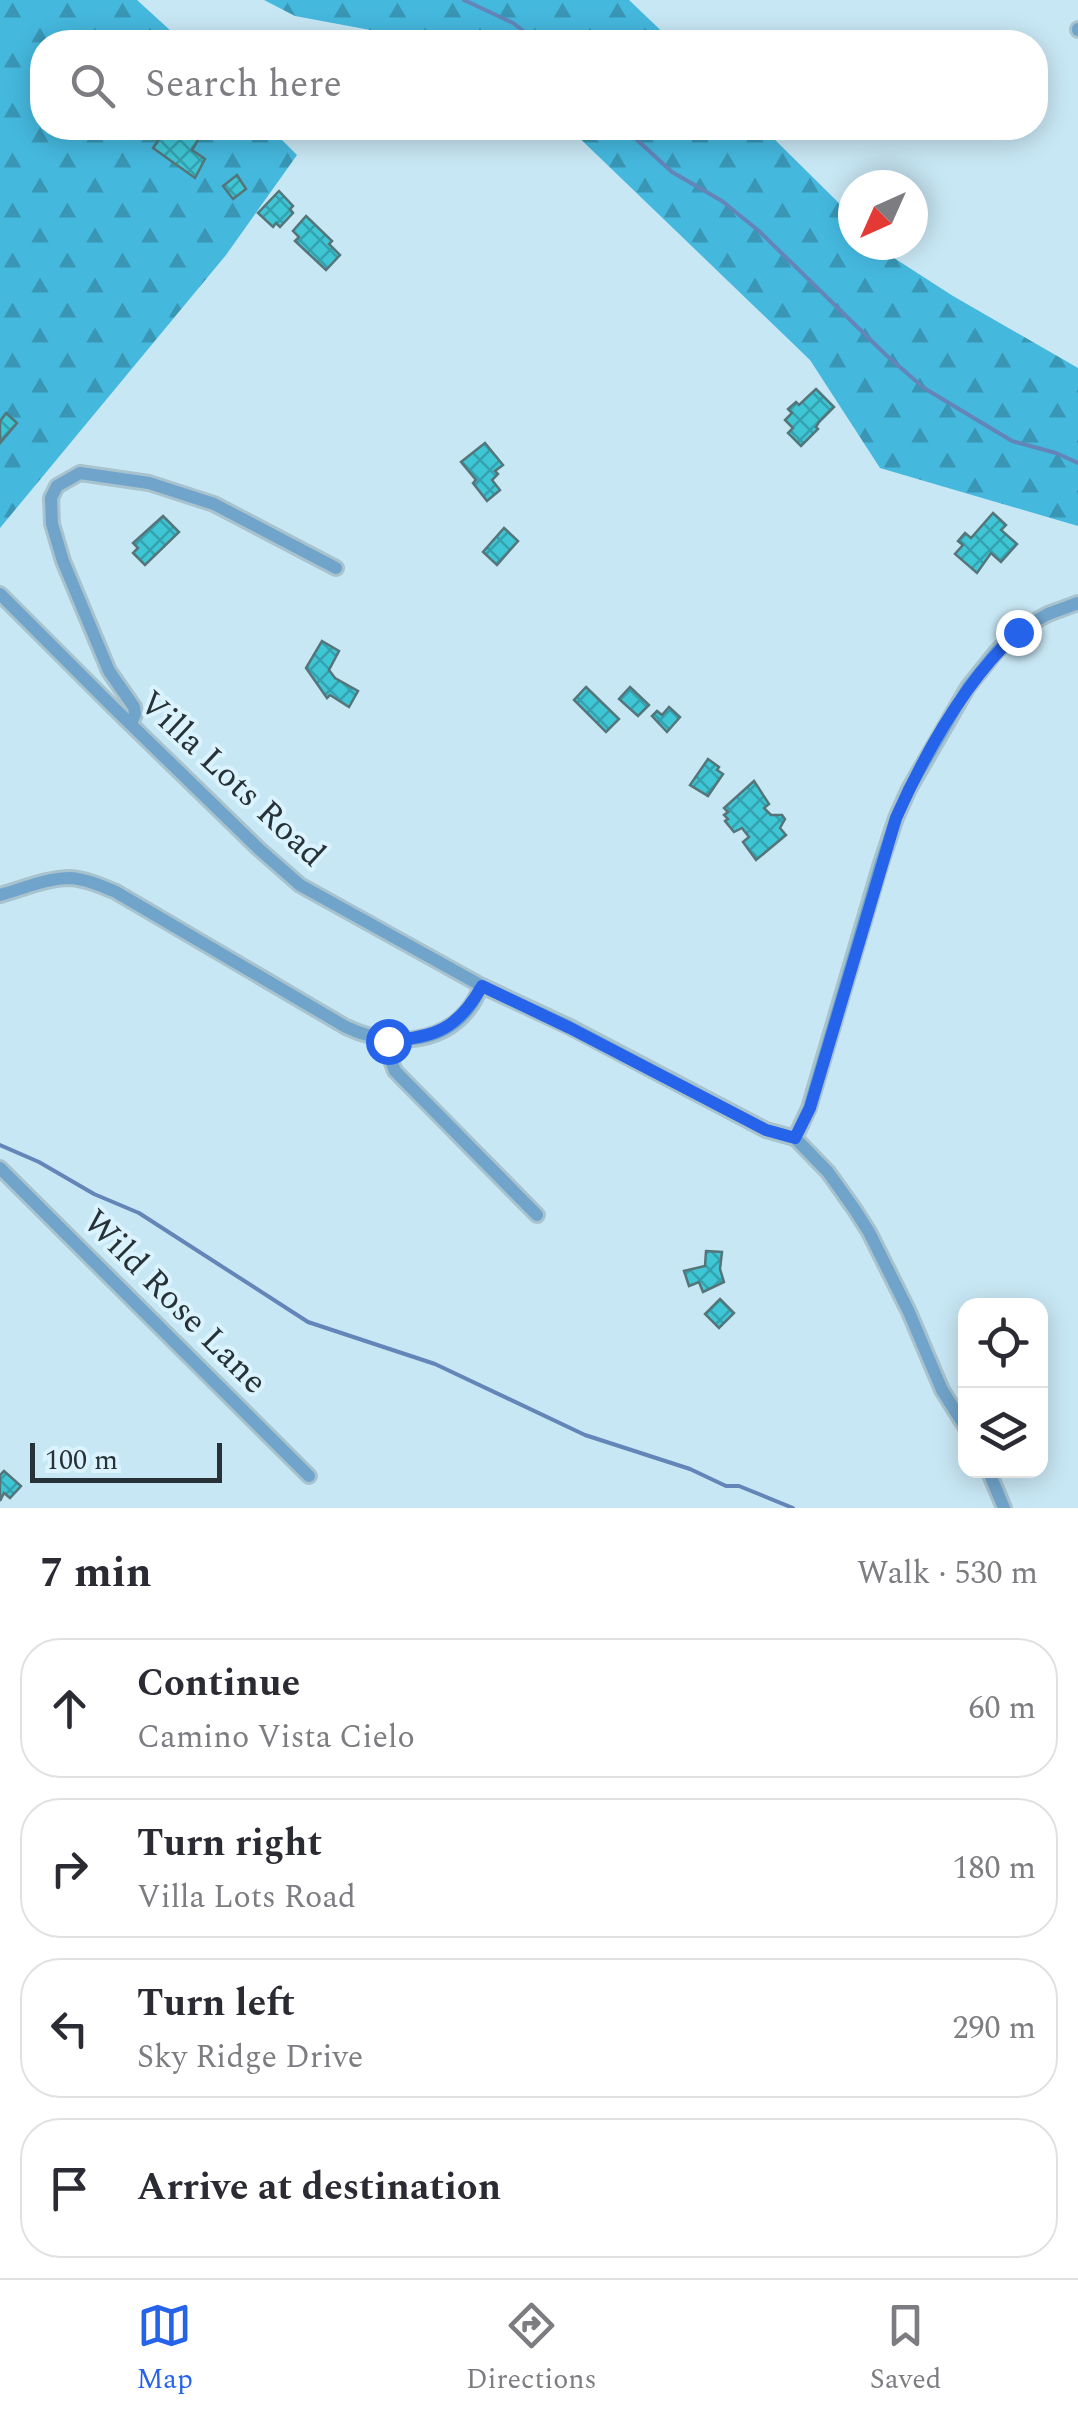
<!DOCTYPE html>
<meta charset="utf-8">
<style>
:root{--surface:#fff;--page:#f2f2f3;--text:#2b2b33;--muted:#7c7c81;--line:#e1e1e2;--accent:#2563eb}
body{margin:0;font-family:Spectral,serif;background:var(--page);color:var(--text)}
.controls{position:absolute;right:30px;bottom:30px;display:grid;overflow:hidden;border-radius:20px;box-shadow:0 5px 25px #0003}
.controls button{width:90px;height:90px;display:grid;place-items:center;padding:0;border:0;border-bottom:2px solid var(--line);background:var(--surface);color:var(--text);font:50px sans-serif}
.compass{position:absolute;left:838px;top:170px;width:90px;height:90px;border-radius:50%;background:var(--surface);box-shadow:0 5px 25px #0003;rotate:225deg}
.scale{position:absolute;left:30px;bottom:25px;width:192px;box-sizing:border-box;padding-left:10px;border:5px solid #263237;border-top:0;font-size:28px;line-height:35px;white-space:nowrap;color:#263237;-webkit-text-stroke:8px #daf3fe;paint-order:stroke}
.stop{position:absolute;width:30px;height:30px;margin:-22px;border:8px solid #2563eb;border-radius:50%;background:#fff}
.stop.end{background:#2563eb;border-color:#fff;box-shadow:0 2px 10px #0008}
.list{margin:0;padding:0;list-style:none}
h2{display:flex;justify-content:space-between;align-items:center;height:130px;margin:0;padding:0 40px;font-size:42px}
h2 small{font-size:32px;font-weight:400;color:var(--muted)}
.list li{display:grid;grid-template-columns:65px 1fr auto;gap:30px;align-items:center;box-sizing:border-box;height:140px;margin:0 20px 20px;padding:0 20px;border:2px solid var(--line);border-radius:40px}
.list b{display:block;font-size:38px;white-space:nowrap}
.list p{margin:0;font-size:32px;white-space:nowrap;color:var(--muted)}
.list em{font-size:32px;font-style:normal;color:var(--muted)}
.icon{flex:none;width:55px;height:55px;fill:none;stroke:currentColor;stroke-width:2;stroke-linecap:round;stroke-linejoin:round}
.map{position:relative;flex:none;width:1078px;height:1508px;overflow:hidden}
.search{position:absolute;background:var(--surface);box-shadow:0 5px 25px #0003;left:30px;right:30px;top:30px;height:110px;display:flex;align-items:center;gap:25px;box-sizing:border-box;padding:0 35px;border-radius:40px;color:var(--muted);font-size:38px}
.sheet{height:770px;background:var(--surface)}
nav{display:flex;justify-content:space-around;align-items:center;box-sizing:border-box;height:140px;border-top:2px solid var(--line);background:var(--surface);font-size:28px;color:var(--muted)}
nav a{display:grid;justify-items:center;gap:5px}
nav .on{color:var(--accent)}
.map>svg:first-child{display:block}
.forest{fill:url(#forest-firs)}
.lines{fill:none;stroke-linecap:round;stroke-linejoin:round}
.stream{stroke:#6385b8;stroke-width:4}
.building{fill:url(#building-cross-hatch);stroke:#547579;stroke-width:2.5}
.minor-casing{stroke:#a8c3ce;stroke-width:18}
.minor{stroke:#71a4ca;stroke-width:12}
.route{stroke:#2563eb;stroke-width:12}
.labels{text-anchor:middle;stroke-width:8;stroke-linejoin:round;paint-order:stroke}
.street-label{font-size:35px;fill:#263237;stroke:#daf3fe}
</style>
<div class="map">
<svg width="1078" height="1508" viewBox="0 0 1078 1508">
<defs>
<pattern id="forest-firs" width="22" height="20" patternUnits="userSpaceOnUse" patternTransform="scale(2.5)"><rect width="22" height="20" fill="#45b8de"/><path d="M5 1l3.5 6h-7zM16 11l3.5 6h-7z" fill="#3996b5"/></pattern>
<pattern id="building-cross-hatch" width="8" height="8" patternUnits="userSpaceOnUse" patternTransform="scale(2.5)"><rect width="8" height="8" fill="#3fc6d5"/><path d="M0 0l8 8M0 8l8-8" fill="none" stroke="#35a1ae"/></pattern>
</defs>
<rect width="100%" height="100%" fill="#c8e7f4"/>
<g class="forest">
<polygon points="0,0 137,0 183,42 42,42 42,128 270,128 297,155 226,255 0,528"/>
<polygon points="264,0 629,0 673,42 435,42 295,16"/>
<polygon points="569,128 763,128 853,217 853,245 881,245 894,258 953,296 1078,368 1078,526 880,468 810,360"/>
</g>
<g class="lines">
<g class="stream">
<polyline points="464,0 513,23 538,42"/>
<polyline points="624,128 672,172 722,201 759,231 886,355 924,388 1012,441 1056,453 1078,463"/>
<polyline points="0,1145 39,1162 94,1194 139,1213 308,1322 435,1364 585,1435 690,1469 726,1486 739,1486 793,1508"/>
</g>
</g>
<g class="building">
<polygon points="172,128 205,128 192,150 205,159 195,178 153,148 166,129 179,138 181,134"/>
<polygon points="237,175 246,189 233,199 223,186"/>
<polygon points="279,191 293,206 290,209 293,213 280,227 276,223 273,227 258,213"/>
<polygon points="306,216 332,241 329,244 340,255 326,270 295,241 299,237 293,231"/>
<polygon points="816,389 834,407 819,422 816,427 818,429 801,446 788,433 793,428 785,420 792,413 788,409 796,402 799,405"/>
<polygon points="6,413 17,423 0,443 0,421"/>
<polygon points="485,443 503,465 495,471 498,474 492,480 500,490 487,501 473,483 476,480 461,462"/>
<polygon points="993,513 1006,525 1001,530 1017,544 1001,562 991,553 977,573 955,554 963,545 958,541 965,533 971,538"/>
<polygon points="163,516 179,532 145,565 133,553 138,548 133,543"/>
<polygon points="504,528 518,541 497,565 483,552"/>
<polygon points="322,641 339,651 329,670 335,678 358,691 349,707 330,695 327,698 306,668"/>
<polygon points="586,687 619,719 606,732 574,700"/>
<polygon points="630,687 649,705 638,716 619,699"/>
<polygon points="669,707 680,717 667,732 652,716 657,711 662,715"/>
<polygon points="708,759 719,767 717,770 723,774 708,796 690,785"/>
<polygon points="754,781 769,804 764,808 771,815 782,815 785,819 780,828 786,835 756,860 743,842 749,837 742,828 734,832 725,821 728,819 724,815 728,812 724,808"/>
<polygon points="706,1251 722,1252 720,1269 724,1282 703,1292 699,1282 689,1286 684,1271 705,1266"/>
<polygon points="720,1299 734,1313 719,1328 705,1314"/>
<polygon points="4,1471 21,1486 10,1498 4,1493 0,1501 0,1475"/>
</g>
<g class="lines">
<g class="minor-casing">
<g id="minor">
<polyline points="1078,29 1078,30"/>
<polyline points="0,594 113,707 259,849 300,885 482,986 570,1027 766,1130 795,1138 828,1172 855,1210 869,1232 909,1312 942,1390 966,1428"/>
<polyline points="131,724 135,714 134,707 109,671 63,561 52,524 51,498 57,486 80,473 149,483 214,504 336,568"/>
<path d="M0 895C22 889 47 878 70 878 86 879 102 886 116 892L346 1027C386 1046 441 1047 470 1007 475 1001 478 992 482 986"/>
<polyline points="388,1041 390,1058 395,1071 537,1215"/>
<polyline points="795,1138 809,1108 881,863 896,818 909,789 968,687 996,652 1017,631 1048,614 1078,603"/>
<polyline points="0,1168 309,1476"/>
<polyline points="988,1470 1004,1508"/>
</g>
</g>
<use href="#minor" class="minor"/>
</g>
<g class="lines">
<path class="route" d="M388 1041C436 1037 458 1029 482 986L570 1028 766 1130 795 1138 810 1108 896 818C925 753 965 681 1018 632"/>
</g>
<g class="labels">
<g class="street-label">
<text transform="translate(233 778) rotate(43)" y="12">Villa Lots Road</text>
<text transform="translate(176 1301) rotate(45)" y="12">Wild Rose Lane</text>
</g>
</g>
</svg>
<div class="controls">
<button><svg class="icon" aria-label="locate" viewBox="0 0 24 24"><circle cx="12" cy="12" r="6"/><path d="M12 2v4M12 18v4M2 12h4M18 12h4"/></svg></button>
<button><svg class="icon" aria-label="layers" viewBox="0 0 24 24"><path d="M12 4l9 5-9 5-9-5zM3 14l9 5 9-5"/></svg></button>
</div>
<svg class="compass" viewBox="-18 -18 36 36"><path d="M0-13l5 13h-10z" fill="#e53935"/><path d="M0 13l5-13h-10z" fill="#7c7c81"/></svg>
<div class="scale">100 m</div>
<div class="stop" style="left:388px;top:1041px"></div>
<div class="stop end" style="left:1018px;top:632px"></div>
<div class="search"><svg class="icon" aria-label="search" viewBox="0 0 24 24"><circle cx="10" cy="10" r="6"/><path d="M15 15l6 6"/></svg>Search here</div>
</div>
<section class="sheet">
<h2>7 min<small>Walk · 530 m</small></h2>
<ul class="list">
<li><svg class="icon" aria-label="ahead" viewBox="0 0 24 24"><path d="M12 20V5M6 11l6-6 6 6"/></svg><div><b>Continue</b><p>Camino Vista Cielo</p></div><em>60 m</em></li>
<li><svg class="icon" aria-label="right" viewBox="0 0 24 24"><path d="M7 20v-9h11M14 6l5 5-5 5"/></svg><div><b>Turn right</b><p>Villa Lots Road</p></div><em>180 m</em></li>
<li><svg class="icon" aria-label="left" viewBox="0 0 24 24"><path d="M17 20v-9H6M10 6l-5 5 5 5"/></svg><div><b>Turn left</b><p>Sky Ridge Drive</p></div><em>290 m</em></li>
<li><svg class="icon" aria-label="arrive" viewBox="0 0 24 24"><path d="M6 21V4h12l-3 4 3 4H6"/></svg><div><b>Arrive at destination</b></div></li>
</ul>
</section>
<nav>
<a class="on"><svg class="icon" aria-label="map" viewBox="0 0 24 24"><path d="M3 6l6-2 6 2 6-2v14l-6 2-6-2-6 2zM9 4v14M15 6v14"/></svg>Map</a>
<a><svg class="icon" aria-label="directions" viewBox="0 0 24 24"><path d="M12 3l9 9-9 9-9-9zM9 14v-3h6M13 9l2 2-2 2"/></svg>Directions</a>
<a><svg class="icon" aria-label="saved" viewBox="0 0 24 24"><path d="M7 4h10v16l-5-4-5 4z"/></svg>Saved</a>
</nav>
